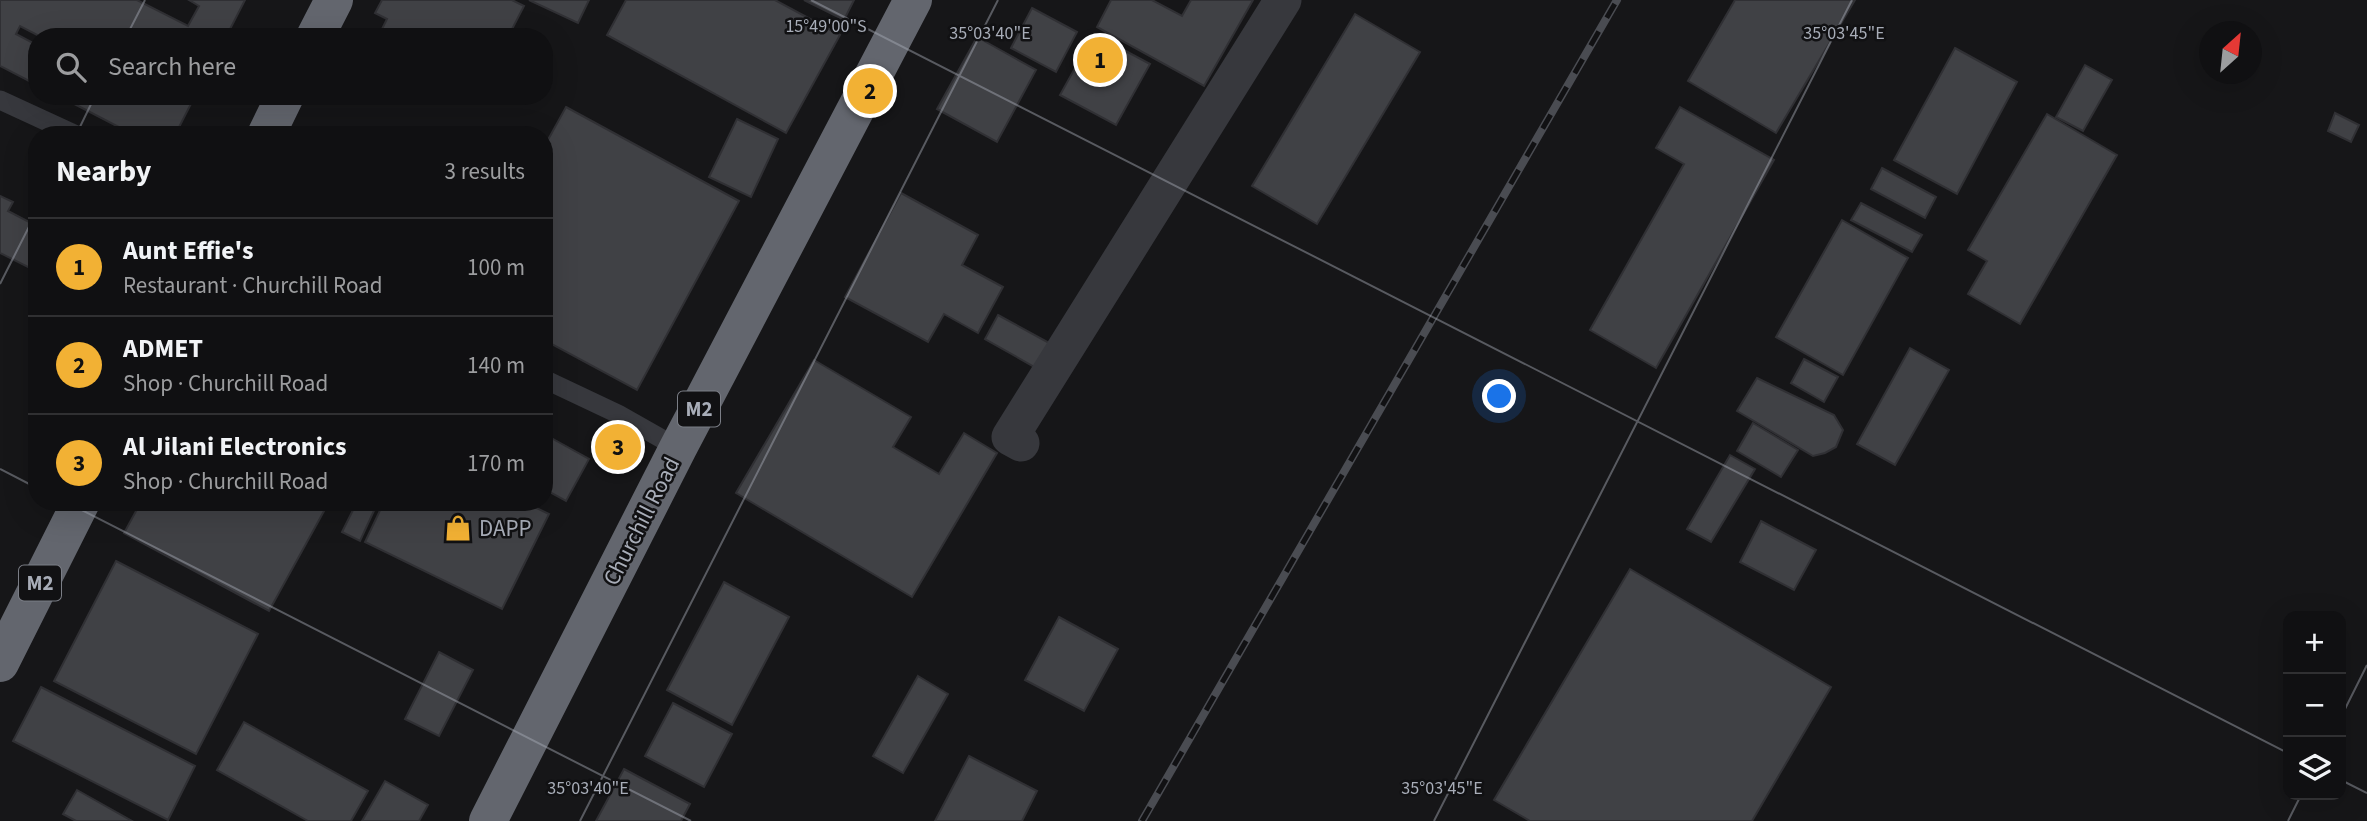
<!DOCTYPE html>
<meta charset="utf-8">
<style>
:root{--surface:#101012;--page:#19191b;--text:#f1f3f6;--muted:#9c9d9f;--line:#303032;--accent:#f2b134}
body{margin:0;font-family:"Source Sans 3",sans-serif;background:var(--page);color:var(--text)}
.controls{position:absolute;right:21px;bottom:21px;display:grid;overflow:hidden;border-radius:14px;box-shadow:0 7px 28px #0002}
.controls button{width:63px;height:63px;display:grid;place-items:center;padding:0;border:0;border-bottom:2px solid var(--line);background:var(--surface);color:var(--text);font:35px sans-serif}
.compass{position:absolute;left:2199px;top:21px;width:63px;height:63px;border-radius:50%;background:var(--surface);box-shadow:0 7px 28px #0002;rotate:27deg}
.you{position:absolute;left:1500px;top:397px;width:24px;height:24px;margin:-18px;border:5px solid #fff;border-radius:50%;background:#1a73e8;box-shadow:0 0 0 10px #1a73e833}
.badge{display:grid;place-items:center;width:46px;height:46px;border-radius:50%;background:var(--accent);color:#111;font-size:23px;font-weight:700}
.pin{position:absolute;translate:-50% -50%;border:4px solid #fff;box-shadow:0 2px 7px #0006}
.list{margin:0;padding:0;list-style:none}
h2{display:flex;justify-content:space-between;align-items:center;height:91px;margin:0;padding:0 28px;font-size:30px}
h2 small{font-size:23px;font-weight:400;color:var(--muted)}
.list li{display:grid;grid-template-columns:46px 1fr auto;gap:21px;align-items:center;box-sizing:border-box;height:98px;padding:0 28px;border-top:2px solid var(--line)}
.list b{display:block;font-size:26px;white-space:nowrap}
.list p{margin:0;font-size:23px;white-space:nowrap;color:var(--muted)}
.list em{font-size:23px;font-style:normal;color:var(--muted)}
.icon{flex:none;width:38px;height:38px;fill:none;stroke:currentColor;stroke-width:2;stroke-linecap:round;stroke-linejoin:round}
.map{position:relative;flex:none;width:2367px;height:821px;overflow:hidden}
.search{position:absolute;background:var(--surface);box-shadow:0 7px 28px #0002;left:28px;top:28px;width:525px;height:77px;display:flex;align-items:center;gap:18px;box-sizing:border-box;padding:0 24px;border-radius:28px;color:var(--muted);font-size:26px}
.panel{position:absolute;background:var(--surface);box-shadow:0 7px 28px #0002;left:28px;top:126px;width:525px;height:385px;border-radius:28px}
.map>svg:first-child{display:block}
.building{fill:#404145;stroke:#303034;stroke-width:2}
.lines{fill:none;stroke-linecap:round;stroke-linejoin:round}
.lane{stroke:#37383d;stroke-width:19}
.street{stroke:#37383d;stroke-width:37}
.highway{stroke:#63666e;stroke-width:38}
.rail-casing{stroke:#4a4c52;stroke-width:8}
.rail{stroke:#111113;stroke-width:5;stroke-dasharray:16;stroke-linecap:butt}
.ticks{fill:none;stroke:#a8adb8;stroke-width:2;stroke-opacity:0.45}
.labels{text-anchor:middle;stroke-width:5;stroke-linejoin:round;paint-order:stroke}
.shield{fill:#111113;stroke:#7b7e86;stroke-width:2}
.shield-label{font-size:21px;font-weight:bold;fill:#a8adb8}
.street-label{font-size:23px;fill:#a8adb8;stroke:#111113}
.poi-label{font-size:23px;fill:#a8adb8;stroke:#111113;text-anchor:start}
.ticks-label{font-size:18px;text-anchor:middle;fill:#a8adb8;stroke:#111113;stroke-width:5;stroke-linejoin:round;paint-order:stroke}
</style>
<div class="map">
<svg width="2367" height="821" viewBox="0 0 2367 821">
<rect width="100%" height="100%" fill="#161618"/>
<g class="building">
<polygon points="0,0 137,0 188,26 199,6 189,0 245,0 226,37 41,37 20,26 16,34 37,45 37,85 0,66"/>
<polygon points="382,0 512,0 524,6 508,37 378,37 387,19 375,13"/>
<polygon points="529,0 589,0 578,23"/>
<polygon points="626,0 775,0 840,35 786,133 607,35"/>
<polygon points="804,0 854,0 844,20"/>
<polygon points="1111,0 1152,0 1182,16 1191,0 1253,0 1204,86 1097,27"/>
<polygon points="1735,0 1855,0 1776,133 1688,81"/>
<polygon points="1032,8 1077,32 1056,72 1011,48"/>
<polygon points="1355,14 1420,52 1317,224 1252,186"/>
<polygon points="1094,34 1150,64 1116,125 1060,95"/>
<polygon points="977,37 1036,70 997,142 937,109"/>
<polygon points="1955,48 2017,82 1957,194 1894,160"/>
<polygon points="2085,65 2112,80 2083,131 2056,117"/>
<polygon points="59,96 195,96 175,135 134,135"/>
<polygon points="566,107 739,201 637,390 544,340 544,147"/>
<polygon points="1680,107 1774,160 1656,368 1590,330 1684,164 1656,148"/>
<polygon points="2335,113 2359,125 2351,142 2328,131"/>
<polygon points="2047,114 2117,155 2020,324 1968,294 1987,261 1968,250"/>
<polygon points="737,119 778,139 751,197 709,177"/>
<polygon points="1882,168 1936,197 1925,218 1871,189"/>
<polygon points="901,193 978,235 962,265 1003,287 978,333 944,314 928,342 845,297"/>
<polygon points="0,196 13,202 8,211 37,226 37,266 34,270 0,253"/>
<polygon points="1861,203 1922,235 1912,252 1851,220"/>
<polygon points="1842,220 1908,258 1843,375 1776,337"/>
<polygon points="998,315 1051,344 1038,369 985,339"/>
<polygon points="1910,348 1949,370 1895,465 1857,444"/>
<polygon points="1804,359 1838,377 1824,402 1791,383"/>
<polygon points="814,360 911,417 893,447 939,474 964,433 997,453 912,597 736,493"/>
<polygon points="1757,378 1834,415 1843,430 1836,447 1825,453 1813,456 1737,411"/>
<polygon points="1753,423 1798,450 1781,477 1737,451"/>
<polygon points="544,434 589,459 566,501 544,489"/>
<polygon points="1730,455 1755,469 1711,542 1687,529"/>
<polygon points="141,502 329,502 269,611 124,533"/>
<polygon points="357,502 378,502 360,541 342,532"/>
<polygon points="384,502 524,502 549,514 502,609 365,542"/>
<polygon points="1761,521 1816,550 1794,590 1740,562"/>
<polygon points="116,561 258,634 196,754 54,681"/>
<polygon points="1630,569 1831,687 1752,821 1530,821 1494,800"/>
<polygon points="724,582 789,617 732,725 667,690"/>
<polygon points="1059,617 1118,649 1084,711 1025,680"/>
<polygon points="439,652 473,670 439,736 405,719"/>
<polygon points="918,676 948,694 903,773 873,756"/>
<polygon points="41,687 195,766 168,820 13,741"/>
<polygon points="673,703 732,734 704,787 645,756"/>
<polygon points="244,722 368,791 351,821 308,821 217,770"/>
<polygon points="969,756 1037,791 1022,821 935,821"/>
<polygon points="624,769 690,804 681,821 596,821"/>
<polygon points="385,781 428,805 419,821 362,821"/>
<polygon points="77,790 132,821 76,821 63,814"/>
</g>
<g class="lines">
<g class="lane">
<polyline points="0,100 76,135"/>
<polyline points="544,379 618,414 678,448"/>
</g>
<polyline class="street" points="1021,443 1010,437 1283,0"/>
<g class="highway">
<polyline points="315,37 334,0"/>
<polyline points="266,135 285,96"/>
<polyline points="0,663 81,502"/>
<polyline points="488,821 678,448 913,0"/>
</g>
<g class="rail-casing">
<polyline id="rail" points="1142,821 1617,0"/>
</g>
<use href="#rail" class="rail"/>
</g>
<path class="ticks" d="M811 0 2288 753M126 37 145 0M76 135 95 96M0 284 37 211M0 469 37 488M66 502 691 821M2341 717 2367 665M2341 780 2367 793M580 821 998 0M1434 821 1852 0M2288 821 2301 795"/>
<defs>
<g id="shop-bare" transform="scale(2.1)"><path d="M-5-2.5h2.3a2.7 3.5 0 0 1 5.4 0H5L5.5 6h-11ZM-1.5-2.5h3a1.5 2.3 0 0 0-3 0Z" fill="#f2b134" stroke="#111113" stroke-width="2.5" paint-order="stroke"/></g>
</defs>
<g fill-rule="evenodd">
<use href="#shop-bare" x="458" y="528"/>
</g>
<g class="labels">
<g class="shield">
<rect x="678" y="391.5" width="42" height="35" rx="5"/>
<rect x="19" y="565.5" width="42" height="35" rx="5"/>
</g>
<g class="shield-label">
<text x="699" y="416">M2</text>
<text x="40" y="590">M2</text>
</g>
<g class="street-label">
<text transform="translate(641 521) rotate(-63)" y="8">Churchill Road</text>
</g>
<g class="poi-label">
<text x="479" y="536">DAPP</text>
</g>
</g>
<g class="ticks-label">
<text x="826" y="32">15°49'00"S</text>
<text x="990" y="39">35°03'40"E</text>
<text x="1844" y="39">35°03'45"E</text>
<text x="588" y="794">35°03'40"E</text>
<text x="1442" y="794">35°03'45"E</text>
</g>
</svg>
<div class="controls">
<button>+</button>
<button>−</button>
<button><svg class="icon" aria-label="layers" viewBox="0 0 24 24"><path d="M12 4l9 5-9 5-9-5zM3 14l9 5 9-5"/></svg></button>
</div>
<svg class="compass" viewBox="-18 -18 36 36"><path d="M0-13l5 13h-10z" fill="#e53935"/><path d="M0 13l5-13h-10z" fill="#9c9d9f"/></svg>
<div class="you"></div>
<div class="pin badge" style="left:1100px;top:60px">1</div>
<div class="pin badge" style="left:870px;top:91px">2</div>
<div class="pin badge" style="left:618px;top:447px">3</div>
<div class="search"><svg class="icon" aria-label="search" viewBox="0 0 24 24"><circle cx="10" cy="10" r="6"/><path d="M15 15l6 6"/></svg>Search here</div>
<section class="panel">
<h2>Nearby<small>3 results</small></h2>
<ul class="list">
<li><span class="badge">1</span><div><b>Aunt Effie's</b><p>Restaurant · Churchill Road</p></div><em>100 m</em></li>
<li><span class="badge">2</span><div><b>ADMET</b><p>Shop · Churchill Road</p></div><em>140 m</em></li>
<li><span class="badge">3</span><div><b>Al Jilani Electronics</b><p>Shop · Churchill Road</p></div><em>170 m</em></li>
</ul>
</section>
</div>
